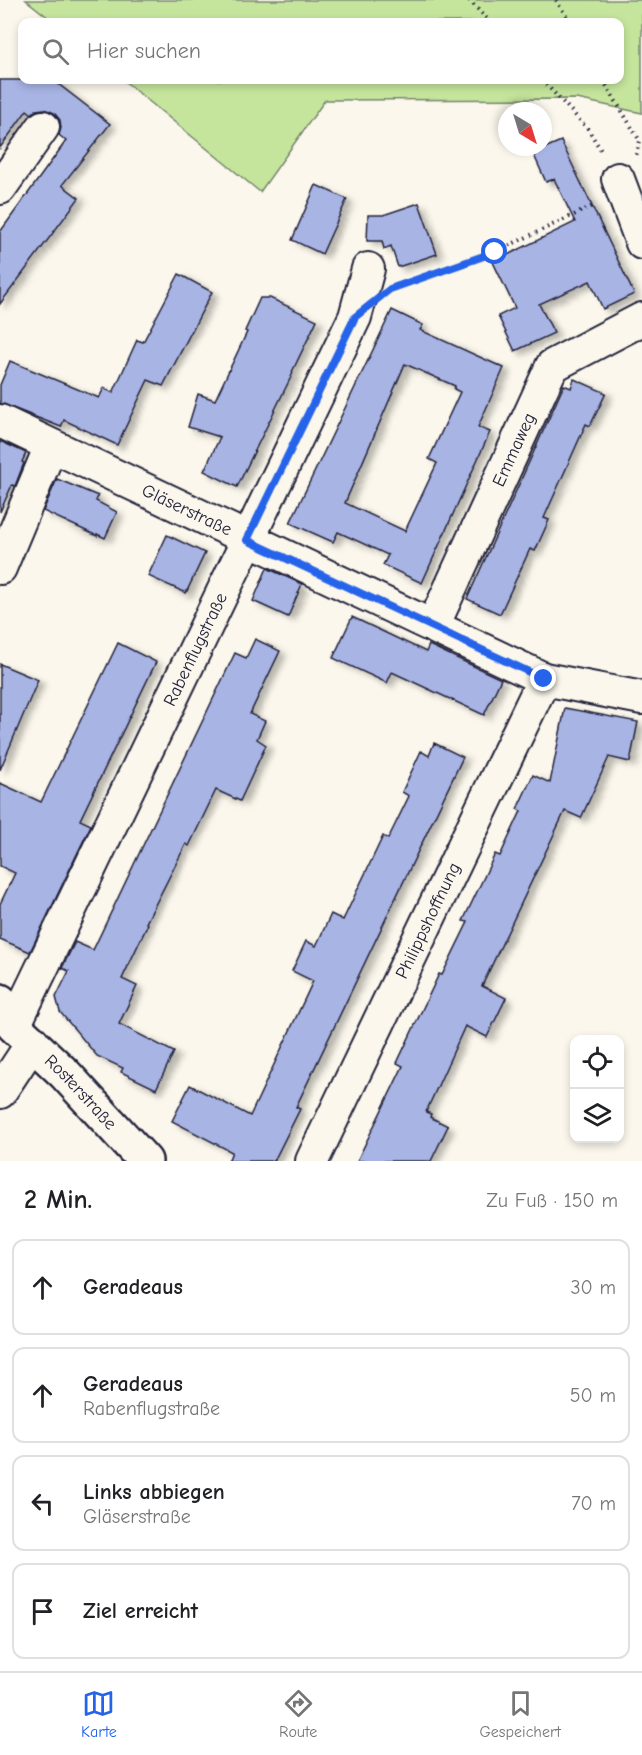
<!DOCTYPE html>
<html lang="de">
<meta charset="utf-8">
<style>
:root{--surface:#fff;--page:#f6f6f6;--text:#202124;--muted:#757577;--line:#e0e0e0;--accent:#2563eb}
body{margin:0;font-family:"Comic Neue",sans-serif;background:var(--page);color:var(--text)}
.controls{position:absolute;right:18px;bottom:18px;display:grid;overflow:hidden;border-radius:12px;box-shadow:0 3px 9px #0003}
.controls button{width:54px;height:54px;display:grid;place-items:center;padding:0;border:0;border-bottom:2px solid var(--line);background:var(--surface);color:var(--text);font:30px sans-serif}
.compass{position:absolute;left:498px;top:102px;width:54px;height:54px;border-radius:50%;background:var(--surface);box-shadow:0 3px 9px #0003;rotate:142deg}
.stop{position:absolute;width:18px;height:18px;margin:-14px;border:4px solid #2563eb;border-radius:50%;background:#fff}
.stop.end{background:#2563eb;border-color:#fff;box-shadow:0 2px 6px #0008}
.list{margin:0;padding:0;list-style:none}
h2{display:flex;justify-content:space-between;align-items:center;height:78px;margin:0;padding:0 24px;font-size:26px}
h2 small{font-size:20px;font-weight:400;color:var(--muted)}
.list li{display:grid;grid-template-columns:39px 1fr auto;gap:18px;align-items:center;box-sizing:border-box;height:96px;margin:0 12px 12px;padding:0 12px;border:2px solid var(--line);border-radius:12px}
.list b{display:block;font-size:22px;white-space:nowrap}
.list p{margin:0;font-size:20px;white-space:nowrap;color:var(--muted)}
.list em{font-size:20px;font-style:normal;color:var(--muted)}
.icon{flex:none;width:33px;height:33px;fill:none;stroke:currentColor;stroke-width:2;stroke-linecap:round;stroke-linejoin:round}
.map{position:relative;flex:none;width:642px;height:1161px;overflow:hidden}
.search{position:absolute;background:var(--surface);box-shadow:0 3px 9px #0003;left:18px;right:18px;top:18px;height:66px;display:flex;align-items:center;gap:15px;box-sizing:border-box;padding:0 21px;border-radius:12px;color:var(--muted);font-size:22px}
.sheet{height:510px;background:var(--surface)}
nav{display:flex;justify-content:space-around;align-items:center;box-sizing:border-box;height:84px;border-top:2px solid var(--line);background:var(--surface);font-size:16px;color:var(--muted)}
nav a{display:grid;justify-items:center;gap:3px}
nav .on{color:var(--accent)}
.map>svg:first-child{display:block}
.green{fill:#c5e59d;stroke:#74846c;stroke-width:1.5}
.building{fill:#a8b4e4;stroke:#22223b;stroke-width:1.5;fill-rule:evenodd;filter:url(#shadow)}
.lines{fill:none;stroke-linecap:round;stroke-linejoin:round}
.street-casing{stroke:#22223b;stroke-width:36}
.secondary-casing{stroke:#22223b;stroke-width:38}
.path{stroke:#22223b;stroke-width:4;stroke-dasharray:1.5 4.5;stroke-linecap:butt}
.street{stroke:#fbf7ec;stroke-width:32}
.secondary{stroke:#fbf7ec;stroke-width:33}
.route{stroke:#2563eb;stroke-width:8}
.labels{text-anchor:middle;stroke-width:5;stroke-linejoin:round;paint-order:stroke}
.street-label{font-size:18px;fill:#22223b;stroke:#fbf7ec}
</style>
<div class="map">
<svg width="642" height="1161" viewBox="0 0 642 1161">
<defs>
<filter id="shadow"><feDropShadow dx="6" dy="4" stdDeviation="3" flood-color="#0004"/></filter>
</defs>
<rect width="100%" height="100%" fill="#fbf7ec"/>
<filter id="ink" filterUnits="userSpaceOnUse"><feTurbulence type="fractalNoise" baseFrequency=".0167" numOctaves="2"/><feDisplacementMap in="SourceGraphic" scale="12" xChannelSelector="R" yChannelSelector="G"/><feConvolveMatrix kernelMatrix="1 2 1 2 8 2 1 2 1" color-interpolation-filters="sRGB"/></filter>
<g filter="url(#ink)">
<polygon class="green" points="26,0 642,0 642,113 577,99 325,100 260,192 123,80 620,80 620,22 54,22"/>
<g class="building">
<polygon points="0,80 53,80 110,124 62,185 79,198 0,304 0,232 66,141 59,135 61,128 60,120 54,113 44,109 36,110 32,114 27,110 0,148"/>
<polygon points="561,141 634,294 603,309 590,281 539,304 554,333 515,351 498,316 515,308 493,262 575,222 554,179 546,182 533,153"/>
<polygon points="316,185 347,199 322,254 292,240"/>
<polygon points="419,203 437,254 398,267 391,246 384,249 382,241 367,241 368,215 383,215"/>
<polygon points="179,274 212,292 163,386 148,380 117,445 64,420 61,427 0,403 0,385 10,361 99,398 104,388 113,393 137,340 143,342"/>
<polygon points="260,298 270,298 317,320 292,372 293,373 237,487 204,471 220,437 188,427 198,394 215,400 247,332 245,331"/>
<path d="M392 310 423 325 420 330 504 368 478 427 490 432 422 583 383 565 388 555 338 532 333 542 290 523ZM405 364 455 386 454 389 460 392 429 459 437 463 405 531 345 503Z"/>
<polygon points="574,379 606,393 590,426 586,424 544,518 549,520 535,551 530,549 500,614 467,599 564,385 571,388"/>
<polygon points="0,441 26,453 22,462 24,463 15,486 12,485 0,512"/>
<polygon points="57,479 98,496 96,501 117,512 105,538 97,534 97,536 43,511"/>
<polygon points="167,535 205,553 186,593 148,576"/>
<polygon points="267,568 302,584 288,617 253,601"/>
<polygon points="352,617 426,652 429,645 501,679 484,715 392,672 387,683 333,658"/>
<polygon points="255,639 280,651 250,714 265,721 257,739 266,745 240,801 216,790 189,846 186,844 146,923 148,924 122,979 137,986 119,1024 174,1052 156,1089 121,1072 123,1068 97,1056 60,1012 56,997 69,971 62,968 75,942 93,950 235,653 246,658"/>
<polygon points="118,643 156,662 80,820 91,825 30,952 0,939 0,904 15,873 0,866 0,783 41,802"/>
<polygon points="0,664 38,680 0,770"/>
<polygon points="565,708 638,722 630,762 609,757 581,818 565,811 482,986 506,998 487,1037 465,1026 426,1112 431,1114 430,1117 448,1126 431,1161 357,1161 403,1066 397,1063 439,974 442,975 468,922 463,921 495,854 500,856 521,811 517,809 533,775 550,783"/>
<polygon points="434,743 463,757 296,1107 300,1109 274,1161 228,1161 232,1152 172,1121 190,1085 250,1116 313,981 292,971 306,941 316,946 331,914 343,920 383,836 388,839 409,796 402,792 421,751 429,756"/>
</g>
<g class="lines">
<g class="street-casing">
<g id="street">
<polyline points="618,179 642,243"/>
<polyline points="0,188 43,127"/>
<path id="s1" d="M0 421 544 679 642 698"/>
<polyline points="0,568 51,446"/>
<path id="s2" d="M433 626 552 366 642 319"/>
<path id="s3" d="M14 1026 355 317 368 269"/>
<polyline points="0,1092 33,1042"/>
<path id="s4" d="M312 1161 544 679"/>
</g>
</g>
<g class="secondary-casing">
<g id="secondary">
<path id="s5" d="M0 1001 6 1007 14 1026 65 1074 145 1161"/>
</g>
</g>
<g class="path">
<polyline points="469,0 490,22"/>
<polyline points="556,0 570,22"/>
<polyline points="542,80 588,129 602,152"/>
<polyline points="603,80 640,141 636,156"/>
<polyline points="396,286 495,252 595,205"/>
</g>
<use href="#street" class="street"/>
<use href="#secondary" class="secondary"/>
</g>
</g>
<g class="lines" filter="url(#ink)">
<polyline class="route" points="495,252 390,289 355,317 247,540 544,679"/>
</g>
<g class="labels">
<g class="street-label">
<text dy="6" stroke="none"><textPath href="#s2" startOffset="194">Emmaweg</textPath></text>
<text dy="6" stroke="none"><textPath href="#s1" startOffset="207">Gläserstraße</textPath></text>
<text dy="6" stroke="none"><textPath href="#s3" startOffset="418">Rabenflugstraße</textPath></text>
<text dy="6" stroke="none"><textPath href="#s4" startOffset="267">Philippshoffnung</textPath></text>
<text dy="6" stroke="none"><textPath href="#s5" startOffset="123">Rosterstraße</textPath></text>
</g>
</g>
</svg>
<div class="controls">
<button><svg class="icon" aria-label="locate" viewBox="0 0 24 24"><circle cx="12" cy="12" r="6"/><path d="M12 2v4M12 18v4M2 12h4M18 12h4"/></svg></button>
<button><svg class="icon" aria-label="layers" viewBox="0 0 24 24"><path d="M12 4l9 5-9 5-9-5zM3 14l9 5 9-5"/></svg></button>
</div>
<svg class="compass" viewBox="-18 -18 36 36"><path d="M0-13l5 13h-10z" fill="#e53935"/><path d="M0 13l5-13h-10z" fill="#757577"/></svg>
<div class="stop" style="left:495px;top:252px"></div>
<div class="stop end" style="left:544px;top:679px"></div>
<div class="search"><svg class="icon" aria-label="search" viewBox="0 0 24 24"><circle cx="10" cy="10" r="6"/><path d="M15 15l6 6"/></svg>Hier suchen</div>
</div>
<section class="sheet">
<h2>2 Min.<small>Zu Fuß · 150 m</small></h2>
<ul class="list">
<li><svg class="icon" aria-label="ahead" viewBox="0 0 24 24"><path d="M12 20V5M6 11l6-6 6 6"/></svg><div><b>Geradeaus</b></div><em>30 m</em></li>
<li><svg class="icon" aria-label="ahead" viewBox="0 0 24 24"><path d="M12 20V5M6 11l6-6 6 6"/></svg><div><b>Geradeaus</b><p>Rabenflugstraße</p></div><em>50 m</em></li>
<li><svg class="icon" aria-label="left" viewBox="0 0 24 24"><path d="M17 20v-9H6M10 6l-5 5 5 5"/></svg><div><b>Links abbiegen</b><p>Gläserstraße</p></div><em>70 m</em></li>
<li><svg class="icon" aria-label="arrive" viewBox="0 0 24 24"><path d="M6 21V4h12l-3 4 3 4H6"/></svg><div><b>Ziel erreicht</b></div></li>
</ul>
</section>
<nav>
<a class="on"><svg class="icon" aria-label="map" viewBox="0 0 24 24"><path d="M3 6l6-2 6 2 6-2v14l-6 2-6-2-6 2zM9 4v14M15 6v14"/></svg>Karte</a>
<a><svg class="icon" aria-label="directions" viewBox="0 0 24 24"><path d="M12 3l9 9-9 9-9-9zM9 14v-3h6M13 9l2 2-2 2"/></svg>Route</a>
<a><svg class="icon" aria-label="saved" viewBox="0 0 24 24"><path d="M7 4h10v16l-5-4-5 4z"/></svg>Gespeichert</a>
</nav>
